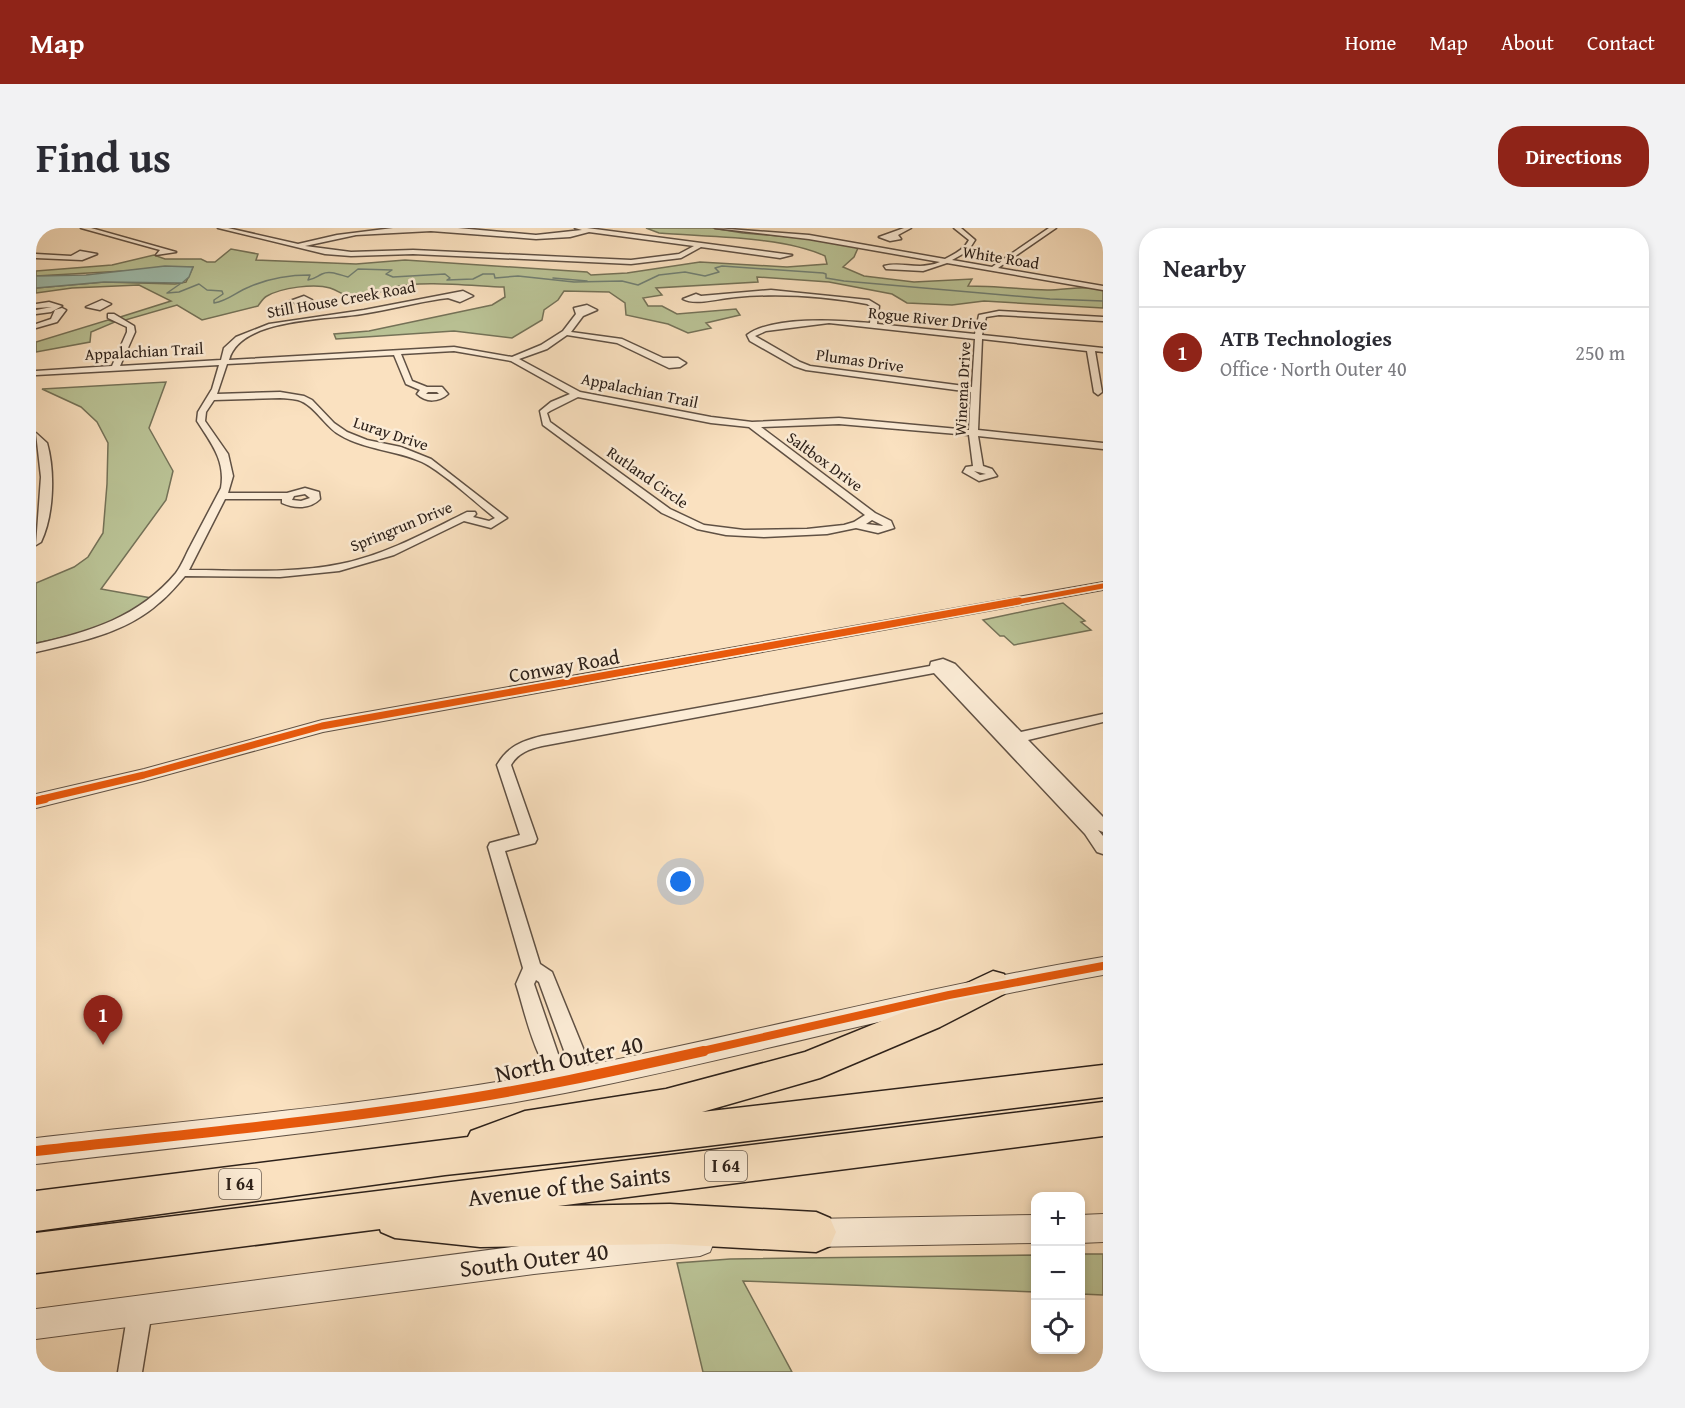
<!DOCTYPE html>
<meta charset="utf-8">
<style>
:root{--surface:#fff;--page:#f2f2f3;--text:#2b2b33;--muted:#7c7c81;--line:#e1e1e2;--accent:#8f2418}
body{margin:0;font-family:"Gentium Book Plus",serif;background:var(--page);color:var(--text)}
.controls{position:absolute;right:18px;bottom:18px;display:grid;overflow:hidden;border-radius:12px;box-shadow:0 3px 9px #0003}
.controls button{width:54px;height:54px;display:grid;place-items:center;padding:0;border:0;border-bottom:2px solid var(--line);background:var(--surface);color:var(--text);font:30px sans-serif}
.you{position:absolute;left:645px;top:654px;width:21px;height:21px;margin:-15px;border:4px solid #fff;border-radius:50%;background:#1a73e8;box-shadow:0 0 0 9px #1a73e833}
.badge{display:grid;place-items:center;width:39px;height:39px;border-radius:50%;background:var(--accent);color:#fff;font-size:20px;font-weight:700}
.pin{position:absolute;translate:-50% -50px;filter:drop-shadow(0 2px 3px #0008)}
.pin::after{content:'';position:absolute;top:32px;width:21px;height:18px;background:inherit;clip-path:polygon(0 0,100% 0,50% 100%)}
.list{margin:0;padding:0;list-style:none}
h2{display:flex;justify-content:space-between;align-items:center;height:78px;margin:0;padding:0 24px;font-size:26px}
h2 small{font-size:20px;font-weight:400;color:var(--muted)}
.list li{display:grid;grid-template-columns:39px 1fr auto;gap:18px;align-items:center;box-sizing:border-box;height:90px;padding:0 24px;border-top:2px solid var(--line)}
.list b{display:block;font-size:22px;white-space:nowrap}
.list p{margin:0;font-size:20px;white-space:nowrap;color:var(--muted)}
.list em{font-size:20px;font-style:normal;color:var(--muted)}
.icon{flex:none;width:33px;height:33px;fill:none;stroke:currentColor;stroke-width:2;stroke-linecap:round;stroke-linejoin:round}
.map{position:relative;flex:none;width:1067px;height:1144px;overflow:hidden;border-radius:24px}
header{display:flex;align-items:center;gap:36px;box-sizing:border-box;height:84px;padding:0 30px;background:var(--accent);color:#fff}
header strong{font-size:28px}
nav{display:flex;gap:33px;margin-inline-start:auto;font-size:21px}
.intro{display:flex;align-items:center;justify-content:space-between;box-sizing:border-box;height:144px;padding:0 36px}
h1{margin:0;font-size:42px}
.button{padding:15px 27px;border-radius:24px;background:var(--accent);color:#fff;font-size:21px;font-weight:700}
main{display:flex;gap:36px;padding:0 36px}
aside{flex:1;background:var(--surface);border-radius:24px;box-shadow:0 3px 9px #0003}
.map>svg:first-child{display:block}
.green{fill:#bac396;stroke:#747258;stroke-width:1.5}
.water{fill:#9fbeaf;stroke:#717f73;stroke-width:1.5}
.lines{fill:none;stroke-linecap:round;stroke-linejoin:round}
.stream{stroke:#717f73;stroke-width:1.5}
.minor-casing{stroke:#605144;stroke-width:3}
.tertiary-casing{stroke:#605144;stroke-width:2}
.motorway-casing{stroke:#2d211a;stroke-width:3}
.minor{fill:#fcecd6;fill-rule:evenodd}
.tertiary{fill:#fcecd6;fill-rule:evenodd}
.motorway{fill:#fae1c0;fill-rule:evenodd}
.cycleway-far3-casing{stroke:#fcecd6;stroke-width:8}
.cycleway-far2-casing{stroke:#fcecd6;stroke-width:10}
.cycleway-far1-casing{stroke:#fcecd6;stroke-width:12}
.cycleway-casing{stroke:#fcecd6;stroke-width:14}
.cycleway-far3{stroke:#e8590c;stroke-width:5}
.cycleway-far2{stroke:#e8590c;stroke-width:7}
.cycleway-far1{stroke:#e8590c;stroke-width:8}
.cycleway{stroke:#e8590c;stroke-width:10}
.labels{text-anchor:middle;stroke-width:5;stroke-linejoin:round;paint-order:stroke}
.far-street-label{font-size:16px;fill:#2d211a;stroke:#fcecd6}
.shield{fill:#fcecd6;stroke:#6b5e52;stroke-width:1.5}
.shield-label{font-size:18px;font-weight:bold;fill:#2d211a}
.street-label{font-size:20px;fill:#2d211a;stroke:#fcecd6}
.near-street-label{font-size:24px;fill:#2d211a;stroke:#fcecd6}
</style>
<header>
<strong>Map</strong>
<nav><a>Home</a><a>Map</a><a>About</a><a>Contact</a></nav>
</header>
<div class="intro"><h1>Find us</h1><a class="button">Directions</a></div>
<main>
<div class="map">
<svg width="1067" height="1144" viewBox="0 0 1067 1144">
<rect width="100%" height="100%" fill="#fae1c0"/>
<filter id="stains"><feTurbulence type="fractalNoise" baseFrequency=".00333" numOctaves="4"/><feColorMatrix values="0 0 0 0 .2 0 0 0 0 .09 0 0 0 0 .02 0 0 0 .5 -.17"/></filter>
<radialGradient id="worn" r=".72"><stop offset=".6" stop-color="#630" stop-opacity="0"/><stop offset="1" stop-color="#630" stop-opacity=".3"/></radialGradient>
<g class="green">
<path d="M610 0H676L707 5 780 11 822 20 818 29 807 39 828 48 878 54 936 51 932 58C958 58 985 61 1011 62 1030 62 1048 57 1067 61V80L948 73 916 77 871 75 856 66 793 54 721 49 722 54 620 60 626 67 607 70 612 78H626L641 86 700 81 704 87 670 95 675 100 652 105 632 96 590 87 589 75 573 64 528 63 522 72 508 82 506 92 476 110 418 103 300 111 298 106 333 103 456 77 469 69 468 59C438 58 385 52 358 59 348 61 339 68 328 70 312 72 306 64 294 60 278 55 245 60 231 68 227 70 225 74 222 78L166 92 141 77 86 93 81 90 135 73 103 57 36 60 0 65V60L68 54 139 56 150 54 157 39 0 48V43L76 37 118 27 129 31H165L171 34H179L195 21 222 26 220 32 320 36 369 32 551 44 555 47 591 45 664 34 751 39 791 36 789 28C747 8 671 9 623 5Z"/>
<polygon points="72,92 79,94 55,104 54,114 0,124 0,114"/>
<path d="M130 154 113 200 137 243 130 272 65 361 115 370C78 396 44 407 0 415V355L38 339 52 329 67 305 71 256 72 215 61 194 45 179 6 161Z"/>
<polygon points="1027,375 1049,393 1045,394 1055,402 978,417 968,408 964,408 947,392"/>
<polygon points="1045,1026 1067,1026 1067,1067 1045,1066"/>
<polygon points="999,1027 999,1064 707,1053 756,1144 667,1144 641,1035 694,1031"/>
</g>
<polygon class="water" points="129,38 157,39 153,49 146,55 68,54 0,60 0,48 50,47"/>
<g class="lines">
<g class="stream">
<polyline points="517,50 551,53"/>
<path d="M144 56 131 65 143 64 163 56 171 62 186 63 187 66 178 72V75C192 73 200 64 213 59 231 51 254 47 274 47L272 52C279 51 280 49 286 46 294 42 304 47 312 49L322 41 356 42 350 46 357 49 409 46 414 50 411 52 437 51 447 46H458L459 50 482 48 538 54 586 53 602 57 623 47 649 44 669 48 683 44 679 40 686 38 787 45 790 46V50L808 53 1014 71 1067 73"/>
</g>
<g class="minor-casing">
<g id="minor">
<polygon points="45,0 55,0 140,24 120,27 124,22"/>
<path d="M182 0H192L262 16 301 7 357 0H422L500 7 546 2 539 0H551L756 27 744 30 665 19 645 30 595 36 377 26 315 28 289 26ZM395 3 500 11 534 9 553 4 658 18 643 26 595 32 377 22 315 24 269 18 320 7Z"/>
<path d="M679 0 773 7 909 31C918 26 928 22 933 12L918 0H925L939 12 932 23 916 32 956 39 1013 0H1020L962 40 1067 58V62L911 35 887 43 850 41 848 38C867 33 882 43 904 34L773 11Z"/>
<polygon points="868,0 875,0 862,7 865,11 854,13 843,9"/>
<polygon points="44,23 61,26 46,32 0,30 0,26 35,28"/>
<path d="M735 62 833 72 843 78 841 96 939 106 943 87 963 83 1067 89V93L963 87 950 89 946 107 1067 120V124L1059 123 1066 164 1062 167 1058 164 1051 123 946 111 942 202 1067 215V221L942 208 947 238 956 241 961 248 943 253 927 244 930 239 937 238 933 207 803 196 725 199 839 285 855 293 858 300 842 305 820 300 791 306 728 309 690 307 661 301 626 285 507 197 504 183 515 174 534 166 475 133 418 123 365 126 376 153 391 159H406L412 166C403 174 390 175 381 166L384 162 370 156 358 127 191 136 181 166 244 164 268 168 276 172 298 195 311 204 331 212 365 219 395 231 471 290 455 300 428 293 358 327 303 343 244 349 149 348C141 357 133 367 123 375 90 405 43 414 0 424V416C54 404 103 389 140 345 146 337 150 326 155 317 165 298 175 279 185 260 190 233 175 215 161 193L162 184 176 161 183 137 0 147V143L76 138 91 104V99L72 90V86H78L98 98 99 104 84 138 185 132 188 120 200 109 233 96 328 82 427 63 437 68 424 74 412 70 404 71C378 75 352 82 326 86 290 92 204 90 193 132L418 119 476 129 505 117 527 103 540 86 538 80 551 77 561 82 547 88 535 104 586 111 627 130H642L650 135 644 139 633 140 581 115 531 107 511 121 483 131 544 164 675 189 716 194 803 190 933 202 935 164 770 142 758 138 714 113 711 107C736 88 803 92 834 95L836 79 831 76C788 68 743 65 700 69 685 70 659 78 647 71L660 66 665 68ZM793 95 939 111 936 159 774 138 764 134 719 108 730 103ZM392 164H401L403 166H390ZM542 169 675 195 713 199 829 287 818 294 808 297 771 301 708 302 668 297 634 281 514 194 511 185 514 183ZM244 170C250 170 256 171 262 172 279 177 289 199 304 207 329 222 360 222 386 234 407 244 440 275 459 290L453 293 437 289 440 286 439 284H431C391 304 349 327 304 336 255 346 203 342 153 342L189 271H246V275C259 281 274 281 284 271L283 264 269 260 251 265H192L197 248 192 226 169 193 170 184 178 172ZM938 243 950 246 944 247ZM269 266 274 270 265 273 256 272 258 268ZM836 292 846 297 847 298 830 296Z"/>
<polygon points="268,68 276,72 265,77 254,73"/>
<polygon points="66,72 75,76 64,82 50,79"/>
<polygon points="13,74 26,78 15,84 0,86 0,82 16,79 0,80 0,76"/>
<polygon points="26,80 30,82 21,94 0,100 0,96 15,91 19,82"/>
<path d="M0 205 11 215C19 243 18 287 5 314L0 317 5 249Z"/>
<path d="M907 431 919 436 985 504 1067 486V494L992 512 1067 589V604L1062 602 1067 608V626L1061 624 1049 606 898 445 506 518C493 521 482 525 475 537L501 611 499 615 469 623 504 736 516 744 549 825 540 858 533 861C501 849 490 786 480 756L487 740 452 619 454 615 484 607 461 537C472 518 486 513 506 508L894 438 895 434ZM500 752 503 754 529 825 528 832 522 826 498 756Z"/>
<polygon points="104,1071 112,1075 116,1083 106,1144 82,1144 92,1083 96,1075"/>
</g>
</g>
<g class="tertiary-casing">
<g id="tertiary">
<polygon points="1067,354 1067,362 287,504 108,553 0,580 0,566 108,541 286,492"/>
<path d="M1067 729V747C886 779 709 829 529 865 354 899 177 915 0 936V910C177 890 354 875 529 842 709 807 886 759 1067 729Z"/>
<polygon points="1067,986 1067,1014 1044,1015 1044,987"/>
<polygon points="999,987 999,1015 774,1019 764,1015 760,1005 764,995 774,991"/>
<polygon points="664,1000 674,1004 678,1014 674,1024 664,1028 498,1046 0,1111 0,1081 498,1016"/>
</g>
</g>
<g class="motorway-casing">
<g id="motorway">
<polygon points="957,743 968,746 973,756 968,766 904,799 784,850 666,884 1067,837 1067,869 622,924 409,947 0,1003 0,963 432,909 435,903 489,883 630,861 769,824 880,779"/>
<polygon points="1067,874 1067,908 522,978 634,976 780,984 794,990 800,1004 794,1018 780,1024 634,1016 444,1019 359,1010 345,1004 344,1001 0,1045 0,1005"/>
</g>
</g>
<use href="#minor" class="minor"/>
<use href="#tertiary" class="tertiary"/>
<use href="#motorway" class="motorway"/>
<g class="cycleway-far3-casing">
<polyline id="cycleway-far3" points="975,375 1067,358"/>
</g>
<g class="cycleway-far2-casing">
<polyline id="cycleway-far2" points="2,572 108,547 286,498 983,373"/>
</g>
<g class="cycleway-far1-casing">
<g id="cycleway-far1">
<polyline points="0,573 9,571"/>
<polyline points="662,824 913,767 1067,738"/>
</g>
</g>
<g class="cycleway-casing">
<path id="cycleway" d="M0 923C132 908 265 896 397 876 488 863 578 843 668 823"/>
</g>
<use href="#cycleway-far3" class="cycleway-far3"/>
<use href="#cycleway-far2" class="cycleway-far2"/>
<use href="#cycleway-far1" class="cycleway-far1"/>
<use href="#cycleway" class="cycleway"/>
</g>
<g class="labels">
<g class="far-street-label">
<text transform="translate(965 29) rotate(9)" y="6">White Road</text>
<text transform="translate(305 71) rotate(-10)" y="6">Still House Creek Road</text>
<text transform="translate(892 90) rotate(6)" y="6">Rogue River Drive</text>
<text transform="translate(108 123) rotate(-3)" y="6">Appalachian Trail</text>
<text transform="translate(824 132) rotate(8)" y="6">Plumas Drive</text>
<text transform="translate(926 161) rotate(-87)" y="6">Winema Drive</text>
<text transform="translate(604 162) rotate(12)" y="6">Appalachian Trail</text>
<text transform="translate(355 205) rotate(18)" y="6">Luray Drive</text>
<text transform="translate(789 233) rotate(36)" y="6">Saltbox Drive</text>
<text transform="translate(612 249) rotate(35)" y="6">Rutland Circle</text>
<text transform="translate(365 298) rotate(-22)" y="6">Springrun Drive</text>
</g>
<g class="shield">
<rect x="669" y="923" width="42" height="30" rx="4.5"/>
<rect x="183" y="941" width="42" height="30" rx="4.5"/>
</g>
<g class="shield-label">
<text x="690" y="944">I 64</text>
<text x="204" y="962">I 64</text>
</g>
<g class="street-label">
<text transform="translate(528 438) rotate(-10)" y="7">Conway Road</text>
</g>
<g class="near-street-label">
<text transform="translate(533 831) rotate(-12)" y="8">North Outer 40</text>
<text transform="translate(533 958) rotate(-7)" y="8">Avenue of the Saints</text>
<text transform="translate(498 1032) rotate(-7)" y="8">South Outer 40</text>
</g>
</g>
<rect width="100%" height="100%" filter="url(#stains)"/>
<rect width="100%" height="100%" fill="url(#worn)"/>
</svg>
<div class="controls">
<button>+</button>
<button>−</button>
<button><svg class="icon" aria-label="locate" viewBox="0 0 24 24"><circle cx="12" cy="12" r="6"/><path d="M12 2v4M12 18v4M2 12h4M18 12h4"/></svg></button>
</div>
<div class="you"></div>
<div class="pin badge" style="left:67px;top:817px">1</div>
</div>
<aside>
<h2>Nearby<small></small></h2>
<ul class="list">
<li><span class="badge">1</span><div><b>ATB Technologies</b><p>Office · North Outer 40</p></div><em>250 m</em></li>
</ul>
</aside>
</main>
